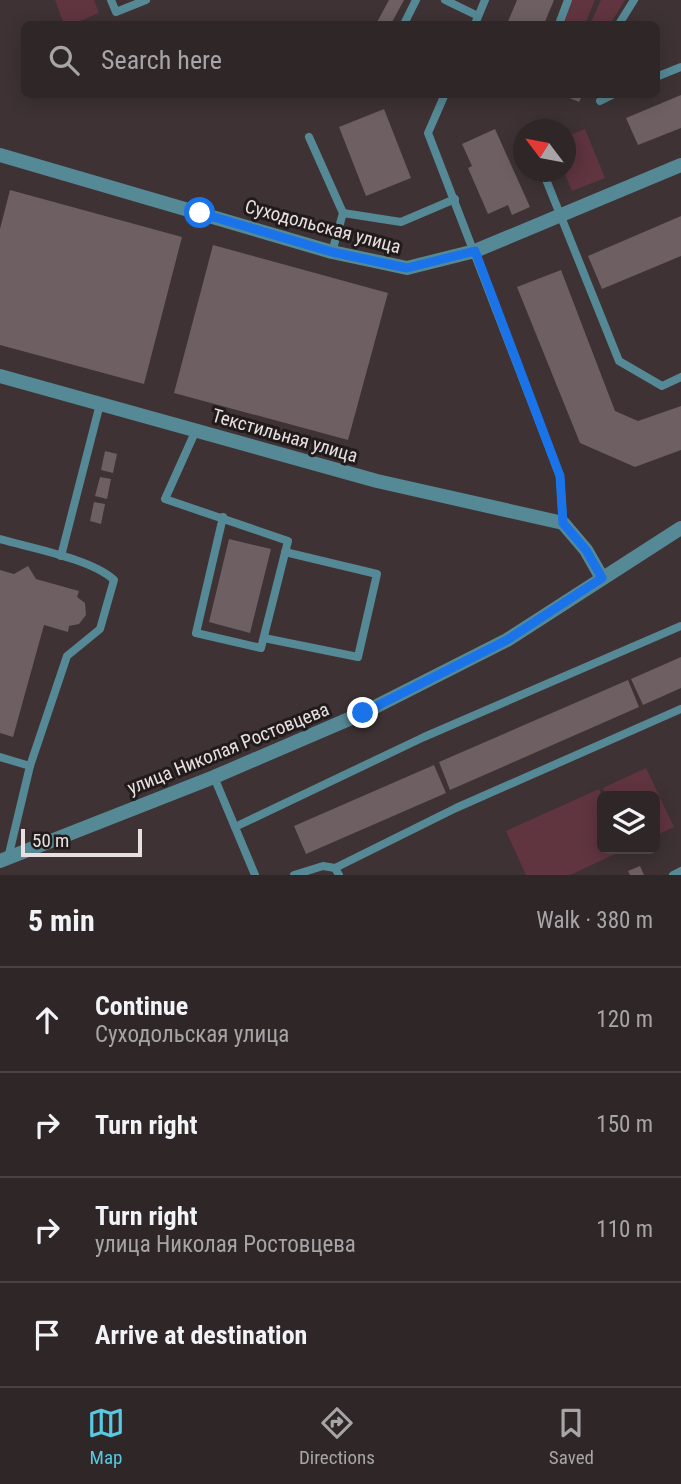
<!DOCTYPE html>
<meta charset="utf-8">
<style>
:root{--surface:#2e2627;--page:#362e2f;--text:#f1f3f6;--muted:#a7a5a7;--line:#494344;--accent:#57c9e2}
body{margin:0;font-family:"Roboto Condensed",sans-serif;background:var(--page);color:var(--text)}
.controls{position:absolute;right:21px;bottom:21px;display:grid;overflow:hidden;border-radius:10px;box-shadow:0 4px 18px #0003}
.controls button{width:63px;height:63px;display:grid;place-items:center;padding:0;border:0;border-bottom:2px solid var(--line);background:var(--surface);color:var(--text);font:35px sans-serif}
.compass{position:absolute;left:513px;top:119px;width:63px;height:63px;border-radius:50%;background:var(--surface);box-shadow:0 4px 18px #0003;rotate:302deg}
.scale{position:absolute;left:21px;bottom:18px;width:121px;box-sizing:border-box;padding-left:7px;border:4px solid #e7dfe0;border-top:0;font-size:19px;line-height:24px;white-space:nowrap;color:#e7dfe0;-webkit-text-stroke:5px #211b1c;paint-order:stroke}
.stop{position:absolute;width:21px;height:21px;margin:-16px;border:5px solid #1a73e8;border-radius:50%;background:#fff}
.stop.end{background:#1a73e8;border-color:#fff;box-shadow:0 2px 7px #0008}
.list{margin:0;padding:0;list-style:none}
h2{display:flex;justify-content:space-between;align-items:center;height:91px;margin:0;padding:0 28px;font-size:30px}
h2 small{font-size:23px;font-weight:400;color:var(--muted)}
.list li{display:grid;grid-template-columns:46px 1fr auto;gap:21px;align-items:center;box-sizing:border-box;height:105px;padding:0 28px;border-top:2px solid var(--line)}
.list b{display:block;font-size:26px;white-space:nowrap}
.list p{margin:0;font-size:23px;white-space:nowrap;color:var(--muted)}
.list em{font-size:23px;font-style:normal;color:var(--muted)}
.icon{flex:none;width:38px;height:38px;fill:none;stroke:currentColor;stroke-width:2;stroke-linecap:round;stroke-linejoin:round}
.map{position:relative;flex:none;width:681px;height:875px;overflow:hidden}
.search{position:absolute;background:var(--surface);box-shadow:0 4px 18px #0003;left:21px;right:21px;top:21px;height:77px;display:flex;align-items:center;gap:18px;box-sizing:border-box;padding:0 24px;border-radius:10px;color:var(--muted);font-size:26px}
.sheet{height:511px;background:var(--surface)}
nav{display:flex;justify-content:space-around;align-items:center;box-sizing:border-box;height:98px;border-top:2px solid var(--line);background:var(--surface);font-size:19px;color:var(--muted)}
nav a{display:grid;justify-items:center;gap:4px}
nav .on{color:var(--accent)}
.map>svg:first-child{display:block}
.green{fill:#603540}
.building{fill:#6d5f62}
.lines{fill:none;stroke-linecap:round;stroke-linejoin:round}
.service{stroke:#568996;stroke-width:8}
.minor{stroke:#568996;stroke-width:14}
.tertiary{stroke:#568996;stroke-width:14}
.route{stroke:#1a73e8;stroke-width:9}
.labels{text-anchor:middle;stroke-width:6;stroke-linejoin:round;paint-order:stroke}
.street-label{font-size:19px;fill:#e7dfe0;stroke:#211b1c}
</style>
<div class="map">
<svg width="681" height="875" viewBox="0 0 681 875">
<rect width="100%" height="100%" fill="#3e3234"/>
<g class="green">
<polygon points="55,0 94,0 99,13 73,24 64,24"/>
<polygon points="572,0 595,0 585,24 562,24"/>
<polygon points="601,0 625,0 610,24 590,24"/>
<polygon points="585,129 605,178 572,191 564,172 566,137"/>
<polygon points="646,768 674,827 655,836 655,796 607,796 603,788"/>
<polygon points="599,789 602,796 602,849 626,849 570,875 526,875 506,831"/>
</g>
<g class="building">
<polygon points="389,0 404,0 391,24 376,24"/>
<polygon points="517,0 554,0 544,24 507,24"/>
<polygon points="560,94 583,94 579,102"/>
<polygon points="681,95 681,128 638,145 626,118"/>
<polygon points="384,109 411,178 366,196 339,127"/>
<polygon points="495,129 530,207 512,215 508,205 488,214 468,168 472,166 462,144"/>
<polygon points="10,190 182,237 144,384 0,345 0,229"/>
<polygon points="681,216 681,256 602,289 588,256"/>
<polygon points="213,245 388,293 348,440 174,393"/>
<polygon points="561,270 615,411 638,421 681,406 681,450 635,467 580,443 517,287"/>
<polygon points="105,451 117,454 113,473 101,470"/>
<polygon points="100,477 111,479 107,499 95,496"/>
<polygon points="94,502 105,504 101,524 90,521"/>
<polygon points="229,539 271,549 250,633 209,622"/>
<polygon points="28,566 36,579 79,591 77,597 85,603 86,615 79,624 69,626 68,632 44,625 13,737 0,733 0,570 14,574"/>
<polygon points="681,657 681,688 643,705 631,679"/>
<polygon points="628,680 639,707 450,790 439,762"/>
<polygon points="434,765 446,793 306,854 294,826"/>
<polygon points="640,866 644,875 630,875 628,871"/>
</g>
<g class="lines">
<g class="service">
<polyline points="111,0 116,12 146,0"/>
<polyline points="445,0 478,16"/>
<polyline points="404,24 416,0"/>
<polyline points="475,24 485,0"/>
<polyline points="559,24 568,0"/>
<polyline points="619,24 634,0"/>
<polyline points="656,77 681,67"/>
<polyline points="445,94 428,133 560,476 563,523"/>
<polyline points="600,101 614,94"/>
<polyline points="309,137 343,213 332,252"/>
<polyline points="543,172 619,361 662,386 681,377"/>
<polyline points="343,213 401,222 455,199"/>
<polyline points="196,430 165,499 288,541 261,648 196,633 223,517"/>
<path d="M0 539C31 548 92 559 114 580L100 629 67 656 30 766 8 858"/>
<polyline points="61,556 100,404"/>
<polyline points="264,638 358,657 377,574 285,552"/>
<polyline points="0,757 30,766"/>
<polyline points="214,777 255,875"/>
<polyline points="235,827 424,737 681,626"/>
<polyline points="294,875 323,866 335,868"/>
<polyline points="339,875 335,868 456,808 681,709"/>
<polyline points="673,875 681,871"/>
</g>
<g class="minor">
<polyline points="0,155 332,252 407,268 475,251 681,165"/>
<polyline points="0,376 377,481 563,523 586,550 602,578"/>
</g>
<polyline class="tertiary" points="0,861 214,777 363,713 507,640 681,528"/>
</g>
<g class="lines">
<polyline class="route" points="200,213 332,252 407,268 475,251 560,476 563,523 586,550 602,578 507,640 363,713"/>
</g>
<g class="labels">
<g class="street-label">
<text transform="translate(323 226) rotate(15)" y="7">Суходольская улица</text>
<text transform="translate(285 435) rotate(16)" y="7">Текстильная улица</text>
<text transform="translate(228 748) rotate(-22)" y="7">улица Николая Ростовцева</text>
</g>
</g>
</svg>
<div class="controls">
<button><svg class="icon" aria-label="layers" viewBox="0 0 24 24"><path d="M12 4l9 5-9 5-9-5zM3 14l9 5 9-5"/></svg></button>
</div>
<svg class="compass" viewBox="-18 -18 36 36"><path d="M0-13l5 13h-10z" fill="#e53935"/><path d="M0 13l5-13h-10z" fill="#a7a5a7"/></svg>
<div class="scale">50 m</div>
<div class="stop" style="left:200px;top:213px"></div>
<div class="stop end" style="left:363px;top:713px"></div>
<div class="search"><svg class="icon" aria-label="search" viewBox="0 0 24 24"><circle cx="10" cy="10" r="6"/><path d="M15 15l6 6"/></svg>Search here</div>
</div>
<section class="sheet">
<h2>5 min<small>Walk · 380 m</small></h2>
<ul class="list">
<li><svg class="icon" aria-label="ahead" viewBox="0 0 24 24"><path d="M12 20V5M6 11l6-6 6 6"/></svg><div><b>Continue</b><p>Суходольская улица</p></div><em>120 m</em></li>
<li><svg class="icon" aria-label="right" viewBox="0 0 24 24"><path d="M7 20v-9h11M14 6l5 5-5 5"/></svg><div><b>Turn right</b></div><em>150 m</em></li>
<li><svg class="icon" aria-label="right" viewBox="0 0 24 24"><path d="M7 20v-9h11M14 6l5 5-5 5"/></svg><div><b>Turn right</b><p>улица Николая Ростовцева</p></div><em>110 m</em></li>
<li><svg class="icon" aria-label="arrive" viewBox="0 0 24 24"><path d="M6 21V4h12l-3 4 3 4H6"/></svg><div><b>Arrive at destination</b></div></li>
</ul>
</section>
<nav>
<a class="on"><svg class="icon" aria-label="map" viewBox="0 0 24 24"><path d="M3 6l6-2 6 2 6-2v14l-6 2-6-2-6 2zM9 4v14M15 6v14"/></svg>Map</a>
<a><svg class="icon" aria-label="directions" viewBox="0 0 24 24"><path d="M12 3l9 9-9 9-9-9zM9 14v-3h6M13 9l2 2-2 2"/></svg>Directions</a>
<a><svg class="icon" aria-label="saved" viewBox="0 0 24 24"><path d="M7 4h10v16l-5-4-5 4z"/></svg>Saved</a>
</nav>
